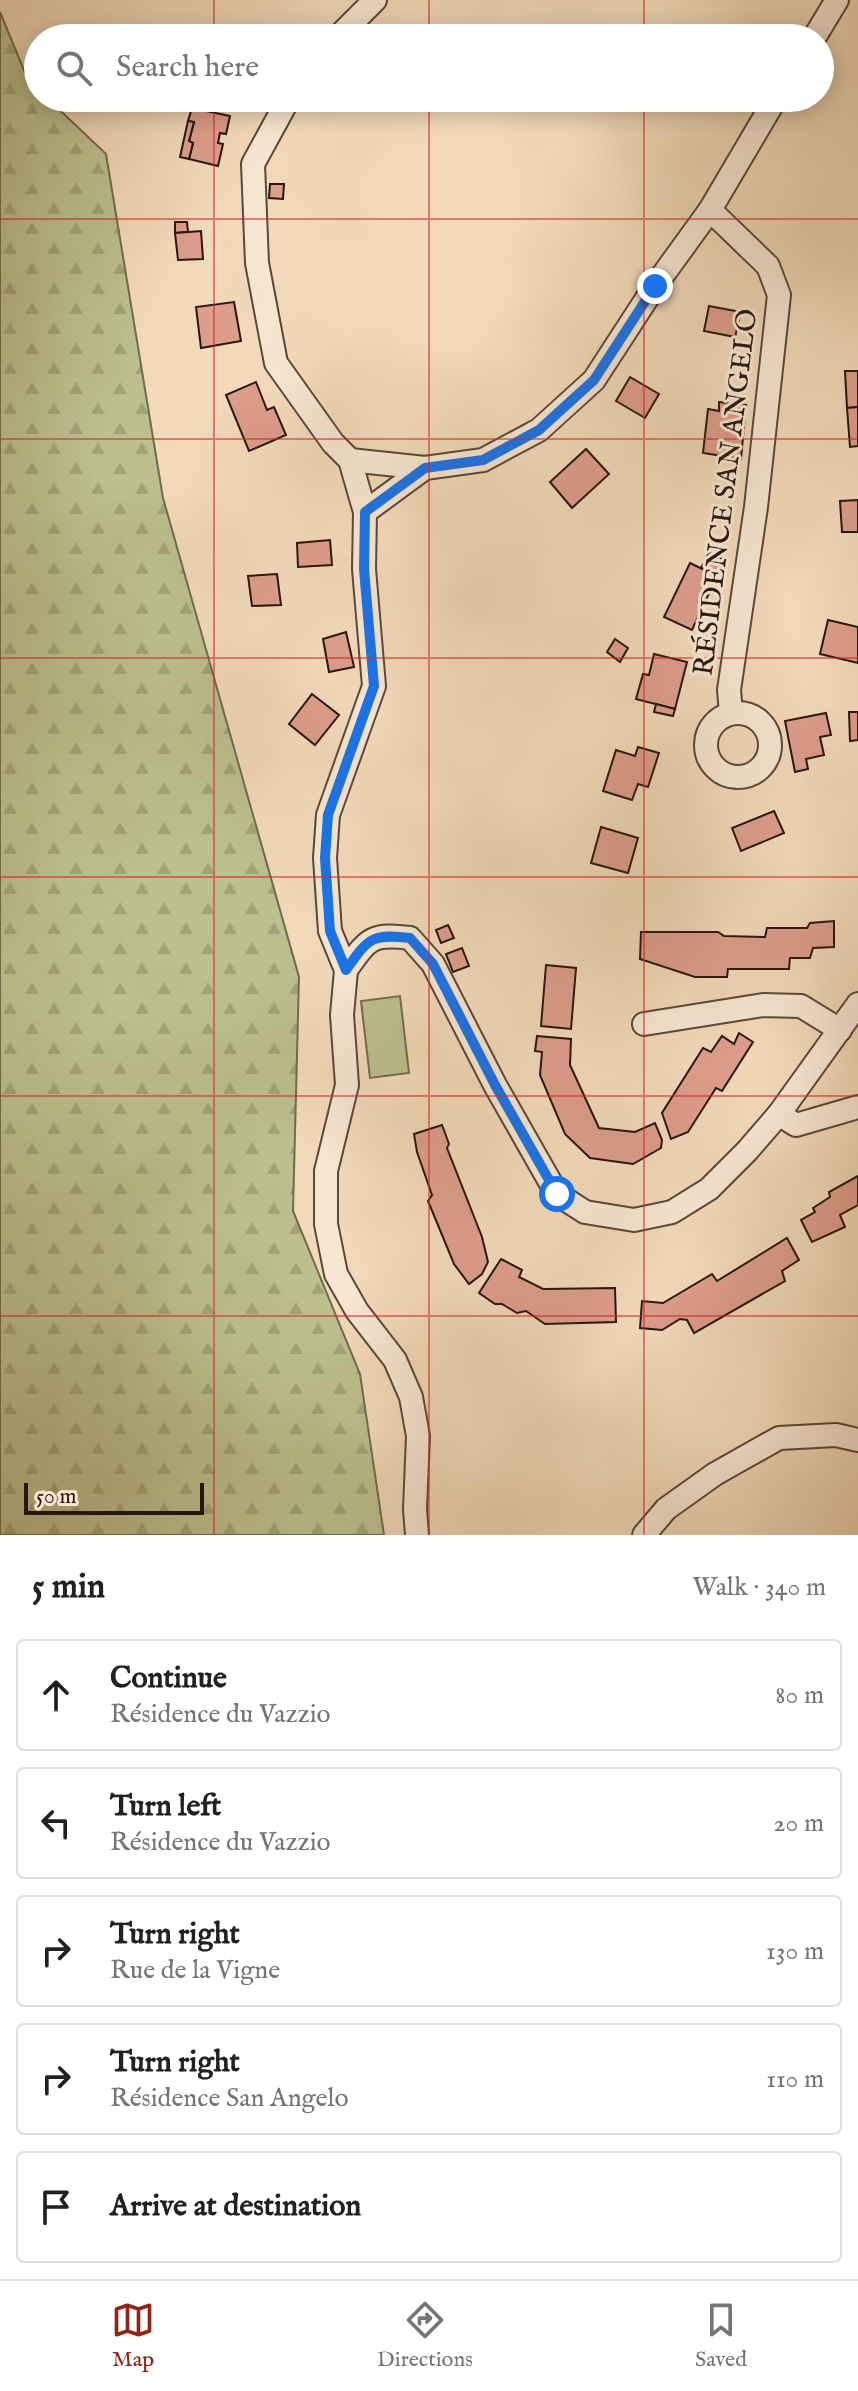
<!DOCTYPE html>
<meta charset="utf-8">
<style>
:root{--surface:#fff;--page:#f2f2f2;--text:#202124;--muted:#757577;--line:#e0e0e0;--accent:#8f2418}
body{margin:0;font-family:"IM FELL English",serif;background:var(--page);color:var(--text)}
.scale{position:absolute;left:24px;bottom:20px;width:180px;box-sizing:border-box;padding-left:8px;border:4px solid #27170e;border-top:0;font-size:22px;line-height:28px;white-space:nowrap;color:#27170e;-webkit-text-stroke:6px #f7e6d2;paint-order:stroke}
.stop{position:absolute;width:24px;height:24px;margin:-18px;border:6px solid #1a73e8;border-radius:50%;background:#fff}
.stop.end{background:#1a73e8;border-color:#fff;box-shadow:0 2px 8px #0008}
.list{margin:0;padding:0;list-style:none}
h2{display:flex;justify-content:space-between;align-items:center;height:104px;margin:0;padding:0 32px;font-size:34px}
h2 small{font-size:26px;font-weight:400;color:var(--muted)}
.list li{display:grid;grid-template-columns:52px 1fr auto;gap:24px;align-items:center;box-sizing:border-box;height:112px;margin:0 16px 16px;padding:0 16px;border:2px solid var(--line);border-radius:8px}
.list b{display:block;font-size:30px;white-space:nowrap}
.list p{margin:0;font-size:26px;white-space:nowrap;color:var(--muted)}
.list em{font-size:26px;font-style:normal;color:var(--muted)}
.icon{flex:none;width:44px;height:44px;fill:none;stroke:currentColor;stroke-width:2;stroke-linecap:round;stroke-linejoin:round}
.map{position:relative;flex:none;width:858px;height:1535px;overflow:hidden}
.search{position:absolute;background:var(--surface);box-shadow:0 4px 20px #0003;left:24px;right:24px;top:24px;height:88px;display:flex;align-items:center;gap:20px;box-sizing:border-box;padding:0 28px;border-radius:44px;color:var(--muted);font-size:30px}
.sheet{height:744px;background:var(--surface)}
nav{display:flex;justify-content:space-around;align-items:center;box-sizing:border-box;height:112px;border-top:2px solid var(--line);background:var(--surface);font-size:22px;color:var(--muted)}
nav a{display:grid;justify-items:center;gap:4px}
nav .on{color:var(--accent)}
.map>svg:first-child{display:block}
.green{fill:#bcbf8e;stroke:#726b4e;stroke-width:2}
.forest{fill:url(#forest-firs);stroke:#726b4e;stroke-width:2}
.building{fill:#dd9d8b;stroke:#27170e;stroke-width:2}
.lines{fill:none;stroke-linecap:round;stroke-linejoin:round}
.minor-casing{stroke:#5a4839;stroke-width:26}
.minor{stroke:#f7e6d2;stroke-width:22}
.route{stroke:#1a73e8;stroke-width:10}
.grid{fill:none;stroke:#d62828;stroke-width:2;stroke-opacity:0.55}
.labels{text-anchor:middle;stroke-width:6;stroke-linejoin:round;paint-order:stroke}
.street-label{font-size:28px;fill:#27170e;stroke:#f7e6d2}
</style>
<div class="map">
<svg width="858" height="1535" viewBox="0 0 858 1535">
<defs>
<pattern id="forest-firs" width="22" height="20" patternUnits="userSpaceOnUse" patternTransform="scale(2)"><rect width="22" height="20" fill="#bcbf8e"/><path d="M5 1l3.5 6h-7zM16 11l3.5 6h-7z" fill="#a2a379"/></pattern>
</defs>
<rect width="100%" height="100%" fill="#f2d9b9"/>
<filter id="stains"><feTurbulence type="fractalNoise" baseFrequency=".0025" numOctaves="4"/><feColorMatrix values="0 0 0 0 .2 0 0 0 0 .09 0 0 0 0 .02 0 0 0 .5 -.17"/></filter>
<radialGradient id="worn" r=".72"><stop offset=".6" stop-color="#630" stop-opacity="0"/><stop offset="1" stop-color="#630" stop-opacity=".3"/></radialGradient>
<polygon class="green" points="400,996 409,1073 370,1078 361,1001"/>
<polygon class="forest" points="0,12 28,80 38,90 38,98 47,98 106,154 163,498 299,977 293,1211 360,1374 384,1535 0,1535"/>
<g class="building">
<polygon points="261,29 271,38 253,38"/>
<polygon points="192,108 230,116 226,134 220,133 218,143 223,144 218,166 189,159 193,143 189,141 194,122 188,121"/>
<polygon points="188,121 194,122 189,141 193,143 189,159 180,157"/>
<polygon points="270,184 284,184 283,199 269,198"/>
<polygon points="175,222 187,222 188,232 175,233"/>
<polygon points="201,231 203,259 178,260 175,233"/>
<polygon points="234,302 241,341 201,348 196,307"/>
<polygon points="709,306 741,312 735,337 704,331"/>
<polygon points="845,371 858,371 858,407 847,408"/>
<polygon points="630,377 659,394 645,418 616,401"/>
<polygon points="256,382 267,410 274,407 286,435 249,451 226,395"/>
<polygon points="719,402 746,405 741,459 703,453 708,409 719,411"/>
<polygon points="858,407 858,446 850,447 847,408"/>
<polygon points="586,449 609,474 572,508 550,482"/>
<polygon points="858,500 858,532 842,532 840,501"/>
<polygon points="330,540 332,565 298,567 297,543"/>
<polygon points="709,553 725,560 717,576 701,568"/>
<polygon points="690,563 717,576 692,630 664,617"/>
<polygon points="277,574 281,605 252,606 248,576"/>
<polygon points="828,620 858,627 858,663 820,654"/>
<polygon points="346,632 354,667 329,672 323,639"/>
<polygon points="615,639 628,648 620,662 607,652"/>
<polygon points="654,654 687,662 675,709 636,699 643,674 649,675"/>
<polygon points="312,694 339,715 315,745 289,724"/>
<polygon points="656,704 675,709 673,716 654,712"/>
<polygon points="849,712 858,712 858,740 850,741"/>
<polygon points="826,713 831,735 820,737 824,755 806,759 808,769 795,772 785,721"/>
<polygon points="638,747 659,753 648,787 638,784 632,800 603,791 616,750 635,756"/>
<polygon points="774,811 784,833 741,851 732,828"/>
<polygon points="601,827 638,838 628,873 591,863"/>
<polygon points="834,921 834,947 813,948 810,958 790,958 789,969 728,969 727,977 695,977 640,959 641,932 718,932 724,936 765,937 767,928 807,928 810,923"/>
<polygon points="448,925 454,938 441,943 436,930"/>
<polygon points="462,948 469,966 453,972 446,954"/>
<polygon points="546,965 576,968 571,1029 541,1026"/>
<polygon points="739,1033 753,1042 722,1091 716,1088 688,1132 671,1139 662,1113 703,1048 711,1052 722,1036 734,1044"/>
<polygon points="537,1036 571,1039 570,1065 599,1128 635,1132 655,1123 662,1140 661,1148 633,1164 590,1158 565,1134 540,1075 542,1052 535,1051"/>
<polygon points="442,1125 449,1144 447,1148 482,1237 488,1262 482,1274 469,1284 454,1264 428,1201 432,1195 417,1152 414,1134"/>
<polygon points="858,1176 858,1205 840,1215 845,1227 812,1242 801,1220 815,1212 813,1208 830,1197 829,1192"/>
<polygon points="787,1238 799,1260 782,1271 785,1281 694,1333 687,1320 680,1319 662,1330 640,1328 642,1301 663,1303 712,1274 717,1281"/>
<polygon points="501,1259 522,1270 519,1277 543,1289 615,1288 616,1322 545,1324 526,1311 517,1313 502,1304 495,1304 479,1293"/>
</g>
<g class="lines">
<g class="minor-casing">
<g id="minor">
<polyline points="337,38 375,0"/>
<polyline points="814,38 837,0"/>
<polyline points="289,98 253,164 257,263 276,363 333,443 350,460 365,512 364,569 374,686 328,815 325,858 330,931 346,970 342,1015 347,1085 326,1171 326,1224 336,1274 357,1311 395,1360 411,1397 418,1436 415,1509 417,1535"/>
<polyline points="710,210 768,266 779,295 756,507 729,690 731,713"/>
<polyline points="350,460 425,468 483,460 539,430 594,380 655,286 710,210 776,98"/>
<polyline points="365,512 425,468"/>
<circle cx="738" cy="745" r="32"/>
<path d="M346 970C368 939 371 933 410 938L433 964 495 1085 557 1194 585 1212 634 1220 672 1212 709 1189 747 1151 779 1114 858 1004"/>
<polyline points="644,1024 763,1005 801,1006 840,1030"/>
<polyline points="779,1114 796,1125 858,1107"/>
<polyline points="644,1535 666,1509 715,1474 779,1438 836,1435 858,1440"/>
</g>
</g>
<use href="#minor" class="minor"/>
</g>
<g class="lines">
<path class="route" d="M557 1194 495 1085 433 964 410 938C371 933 368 939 346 970L330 931 325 858 328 815 374 686 364 569 365 512 425 468 483 460 539 430 594 380 655 286"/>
</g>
<path class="grid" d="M214 0V38M429 0V38M644 0V38M214 98V1535M429 98V1535M644 98V1535M0 219H858M0 439H858M0 658H858M0 877H858M0 1096H858M0 1316H858"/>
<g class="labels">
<g class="street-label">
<text transform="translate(724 492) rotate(-83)" y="10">RÉSIDENCE SAN ANGELO</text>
</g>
</g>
<rect width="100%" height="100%" filter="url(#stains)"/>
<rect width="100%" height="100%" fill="url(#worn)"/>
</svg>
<div class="scale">50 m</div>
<div class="stop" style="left:557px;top:1194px"></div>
<div class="stop end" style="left:655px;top:286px"></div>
<div class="search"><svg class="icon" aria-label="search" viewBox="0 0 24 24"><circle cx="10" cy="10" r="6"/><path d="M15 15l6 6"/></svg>Search here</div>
</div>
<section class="sheet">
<h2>5 min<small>Walk · 340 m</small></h2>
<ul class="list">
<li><svg class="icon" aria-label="ahead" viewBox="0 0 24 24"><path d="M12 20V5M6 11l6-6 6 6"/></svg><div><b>Continue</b><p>Résidence du Vazzio</p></div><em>80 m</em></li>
<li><svg class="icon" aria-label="left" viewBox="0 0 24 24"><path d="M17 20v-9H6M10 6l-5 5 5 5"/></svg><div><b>Turn left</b><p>Résidence du Vazzio</p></div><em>20 m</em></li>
<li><svg class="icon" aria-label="right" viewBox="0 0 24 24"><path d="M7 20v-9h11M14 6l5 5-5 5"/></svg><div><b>Turn right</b><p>Rue de la Vigne</p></div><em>130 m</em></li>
<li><svg class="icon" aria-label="right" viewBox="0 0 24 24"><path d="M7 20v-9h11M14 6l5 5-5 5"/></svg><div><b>Turn right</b><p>Résidence San Angelo</p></div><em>110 m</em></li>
<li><svg class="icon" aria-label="arrive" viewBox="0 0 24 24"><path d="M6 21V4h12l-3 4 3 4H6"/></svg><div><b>Arrive at destination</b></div></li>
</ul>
</section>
<nav>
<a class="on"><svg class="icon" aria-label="map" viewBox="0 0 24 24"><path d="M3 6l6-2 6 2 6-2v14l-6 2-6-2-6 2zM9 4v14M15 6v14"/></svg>Map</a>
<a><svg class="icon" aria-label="directions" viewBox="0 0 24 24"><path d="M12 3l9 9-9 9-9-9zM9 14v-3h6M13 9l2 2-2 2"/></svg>Directions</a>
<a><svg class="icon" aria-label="saved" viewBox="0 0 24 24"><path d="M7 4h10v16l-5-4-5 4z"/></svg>Saved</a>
</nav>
